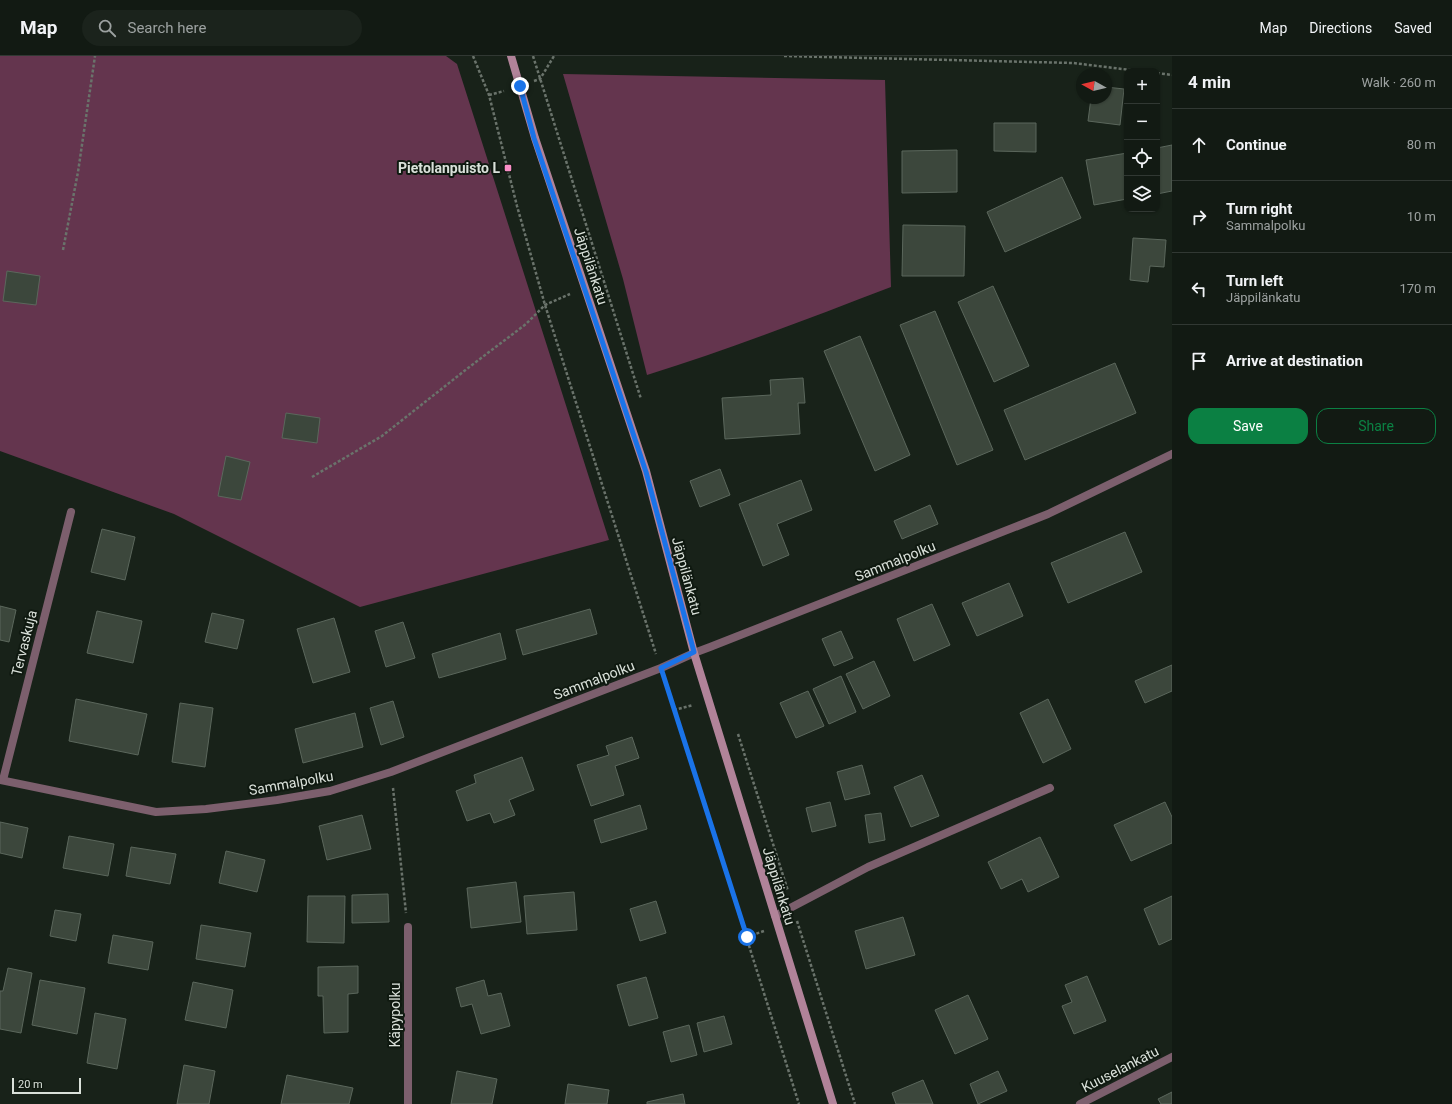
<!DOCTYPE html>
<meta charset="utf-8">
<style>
:root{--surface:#121a13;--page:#1b231c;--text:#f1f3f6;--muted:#9ca1a0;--line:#313833;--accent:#0b8043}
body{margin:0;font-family:Roboto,sans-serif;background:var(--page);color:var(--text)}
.controls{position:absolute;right:12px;top:12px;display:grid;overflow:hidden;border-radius:8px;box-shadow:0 1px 3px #0004}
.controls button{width:36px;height:36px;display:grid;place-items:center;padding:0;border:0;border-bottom:1px solid var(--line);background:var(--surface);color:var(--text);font:20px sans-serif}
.compass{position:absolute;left:1076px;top:12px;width:36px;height:36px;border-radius:50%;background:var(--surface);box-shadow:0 1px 3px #0004;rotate:278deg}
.scale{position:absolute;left:12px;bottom:10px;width:69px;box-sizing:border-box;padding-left:4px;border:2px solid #dae1da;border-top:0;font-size:11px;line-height:14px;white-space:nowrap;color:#dae1da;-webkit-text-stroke:3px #0f1910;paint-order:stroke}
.stop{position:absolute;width:12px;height:12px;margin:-9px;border:3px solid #1a73e8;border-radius:50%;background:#fff}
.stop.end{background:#1a73e8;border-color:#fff;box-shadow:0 1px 4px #0008}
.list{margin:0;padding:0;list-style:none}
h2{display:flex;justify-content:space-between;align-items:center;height:52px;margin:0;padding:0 16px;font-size:17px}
h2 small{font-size:13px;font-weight:400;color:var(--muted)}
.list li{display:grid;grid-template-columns:26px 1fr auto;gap:12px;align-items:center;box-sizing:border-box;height:72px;padding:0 16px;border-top:1px solid var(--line)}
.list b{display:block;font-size:15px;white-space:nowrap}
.list p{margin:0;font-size:13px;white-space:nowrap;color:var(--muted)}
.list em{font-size:13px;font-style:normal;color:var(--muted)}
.actions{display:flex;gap:8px;padding:12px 16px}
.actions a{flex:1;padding:9px 0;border:1px solid var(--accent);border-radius:12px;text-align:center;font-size:14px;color:var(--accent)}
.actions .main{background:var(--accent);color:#fff}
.icon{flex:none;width:22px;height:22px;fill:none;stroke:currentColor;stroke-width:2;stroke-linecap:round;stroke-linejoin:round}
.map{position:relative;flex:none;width:1172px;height:1048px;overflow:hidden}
header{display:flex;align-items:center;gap:24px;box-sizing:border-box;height:56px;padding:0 20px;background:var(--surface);border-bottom:1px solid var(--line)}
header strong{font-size:19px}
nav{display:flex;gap:22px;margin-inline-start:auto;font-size:14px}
.search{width:280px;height:36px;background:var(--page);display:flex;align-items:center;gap:10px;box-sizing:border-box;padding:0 14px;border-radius:22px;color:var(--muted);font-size:15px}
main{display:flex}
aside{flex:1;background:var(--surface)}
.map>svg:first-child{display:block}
.green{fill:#64354e}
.building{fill:#3c473c;stroke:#5b675c}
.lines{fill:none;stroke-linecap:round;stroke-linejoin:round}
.path{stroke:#6a736b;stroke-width:2.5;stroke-dasharray:3 2;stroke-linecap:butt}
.street{stroke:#7c5f6d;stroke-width:8}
.secondary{stroke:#b18399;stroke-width:8}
.route{stroke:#1a73e8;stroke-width:5}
.poi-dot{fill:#fa8fc7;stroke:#0f1910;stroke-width:1.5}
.labels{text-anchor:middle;stroke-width:4;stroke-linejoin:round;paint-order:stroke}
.poi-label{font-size:14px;font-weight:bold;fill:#dae1da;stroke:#0f1910;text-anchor:end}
.street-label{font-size:14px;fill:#dae1da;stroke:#0f1910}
</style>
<header>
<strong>Map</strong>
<div class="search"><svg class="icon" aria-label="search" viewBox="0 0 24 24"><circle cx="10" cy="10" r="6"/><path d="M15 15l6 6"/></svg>Search here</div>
<nav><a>Map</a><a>Directions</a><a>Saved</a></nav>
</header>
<main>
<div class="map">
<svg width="1172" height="1048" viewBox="0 0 1172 1048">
<rect width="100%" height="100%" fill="#182219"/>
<g class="green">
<polygon points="0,0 446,0 457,8 609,484 360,551 174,458 0,395"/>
<path d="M563 18 885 24 891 231C810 262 730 293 647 319L623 223Z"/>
</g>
<g class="building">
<polygon points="1106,31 1124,33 1120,69 1088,65 1091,42 1106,42"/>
<polygon points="994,67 1036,67 1036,96 994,95"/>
<polygon points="1172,89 1172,135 1157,138 1157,92"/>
<polygon points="957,94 957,136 902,137 902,95"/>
<polygon points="1127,97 1127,143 1094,149 1086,104"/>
<polygon points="1062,121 1081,162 1005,196 987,156"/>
<polygon points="903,169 965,170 964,220 902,220"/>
<polygon points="1133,182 1166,184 1164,211 1150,210 1148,226 1130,224"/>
<polygon points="7,215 40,220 36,249 3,245"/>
<polygon points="993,230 1029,310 994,326 958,246"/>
<polygon points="935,255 993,394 957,409 900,269"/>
<polygon points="860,280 910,399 875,415 824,295"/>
<polygon points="1115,307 1136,357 1025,404 1004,354"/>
<polygon points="803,322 805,347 798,347 800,378 725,383 722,342 771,339 770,324"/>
<polygon points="286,357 320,362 317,387 282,382"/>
<polygon points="226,400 250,406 241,444 218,440"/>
<polygon points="720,413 730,439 700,451 690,425"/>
<polygon points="801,424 812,454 777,468 789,499 763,510 739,448"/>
<polygon points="930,449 938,468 902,483 894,465"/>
<polygon points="102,473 135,481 125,524 91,516"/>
<polygon points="1125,476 1142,516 1068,547 1051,507"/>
<polygon points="1009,527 1023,560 977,580 962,547"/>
<polygon points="932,548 950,589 914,605 897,563"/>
<polygon points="0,550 16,554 9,586 0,584"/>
<polygon points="590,553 597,578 523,599 516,574"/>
<polygon points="97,555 142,565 133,607 87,597"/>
<polygon points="212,557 244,564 237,593 205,586"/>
<polygon points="334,562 350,616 313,627 297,573"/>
<polygon points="403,566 415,602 386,611 375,575"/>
<polygon points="841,575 853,602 834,610 822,583"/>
<polygon points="500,577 506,603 439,622 432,598"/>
<polygon points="874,605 890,640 863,653 846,618"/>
<polygon points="1172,609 1172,635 1145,647 1135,625"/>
<polygon points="841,620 856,656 829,668 813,633"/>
<polygon points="808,635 824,670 796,682 780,647"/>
<polygon points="76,643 147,658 138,699 69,685"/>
<polygon points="1048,643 1071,693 1043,707 1020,657"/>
<polygon points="393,645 404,681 381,689 370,652"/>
<polygon points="180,647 213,652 205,711 172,706"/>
<polygon points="355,657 363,691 303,707 295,673"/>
<polygon points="632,681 639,702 615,710 624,739 591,750 577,709 609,699 606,690"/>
<polygon points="522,701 534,734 509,744 515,759 494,767 490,757 467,765 456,735 476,727 474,719"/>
<polygon points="862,709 870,738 845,744 837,716"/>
<polygon points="922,719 939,760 911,771 894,731"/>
<polygon points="830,746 836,770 812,776 806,752"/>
<polygon points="1165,746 1172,761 1172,787 1131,805 1114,769"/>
<polygon points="640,749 647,773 601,787 594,764"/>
<polygon points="881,757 885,784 869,787 865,759"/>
<polygon points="362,759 371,793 327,804 319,770"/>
<polygon points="0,766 28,772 22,802 0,797"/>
<polygon points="69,780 114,788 108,820 63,812"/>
<polygon points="1040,781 1059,821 1028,836 1022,823 1001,833 988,806"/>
<polygon points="131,791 176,798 170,828 126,820"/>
<polygon points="226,795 265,804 257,836 219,827"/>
<polygon points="516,826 521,866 471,872 467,832"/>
<polygon points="574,836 577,874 527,878 524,840"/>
<polygon points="388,838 389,866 352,867 352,839"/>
<polygon points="308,840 345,840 344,887 307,886"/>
<polygon points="1172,840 1172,883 1159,889 1144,853"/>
<polygon points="656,845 666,877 640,885 630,853"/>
<polygon points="55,854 81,858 76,885 50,880"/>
<polygon points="903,861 915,899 866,913 855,875"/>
<polygon points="201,869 251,877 245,911 196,903"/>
<polygon points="113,879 153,886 148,914 108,907"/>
<polygon points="358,910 358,937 348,938 348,976 324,977 323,940 318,940 318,911"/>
<polygon points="8,912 32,917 21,977 0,973 0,935 3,935"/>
<polygon points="1087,920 1106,965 1074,978 1062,950 1072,946 1065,929"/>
<polygon points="646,921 658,962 629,970 617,929"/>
<polygon points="40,924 85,932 77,978 32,969"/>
<polygon points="484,924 488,940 501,937 510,970 481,978 472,948 461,951 456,932"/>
<polygon points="193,926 233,934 226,972 185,964"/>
<polygon points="968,939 988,983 955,998 935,954"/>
<polygon points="95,957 126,963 117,1013 87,1007"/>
<polygon points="724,960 732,988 704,996 697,967"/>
<polygon points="689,969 697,999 671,1006 663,976"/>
<polygon points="184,1009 215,1015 209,1048 177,1048"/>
<polygon points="457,1015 497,1023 492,1048 451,1048"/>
<polygon points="998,1015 1007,1035 978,1048 970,1028"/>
<polygon points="287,1019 353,1032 349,1048 281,1048"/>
<polygon points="923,1024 933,1048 896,1048 892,1037"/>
<polygon points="568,1028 609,1034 607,1048 565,1048"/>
<polygon points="1172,1036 1172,1048 1161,1048 1158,1043"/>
<polygon points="683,1038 685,1048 647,1048 647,1046"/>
</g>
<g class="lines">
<g class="path">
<polyline points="473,0 489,39 517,150 545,249 656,598"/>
<polyline points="533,0 641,343"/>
<polyline points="784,0 1073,7 1139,15"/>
<polyline points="1157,17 1172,19"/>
<polyline points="534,25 540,23 554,0"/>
<polyline points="489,39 504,35"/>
<polyline points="63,194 78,116 95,0"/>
<polyline points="312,421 382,380 468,312 526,268 545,249 570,238"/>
<polyline points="666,627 799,1048"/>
<polyline points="674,654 693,649"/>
<polyline points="738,678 788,835"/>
<polyline points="393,732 406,857"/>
<polyline points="797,865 855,1048"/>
<polyline points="747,881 764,875"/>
</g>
<g class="street">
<polyline points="0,724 156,756 206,753 277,744 330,735 391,716 661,612 694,597 710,591 1048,458 1172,398"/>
<polyline points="3,724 71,456"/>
<polyline points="775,860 868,811 1050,732"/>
<polyline points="408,1048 408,871"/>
<polyline points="1080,1048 1172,1001"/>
</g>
<polyline class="secondary" points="511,0 535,82 646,415 694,597 833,1048"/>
</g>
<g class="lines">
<polyline class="route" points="520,30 534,82 646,416 694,596 661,612 747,881"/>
</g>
<rect class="poi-dot" x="504" y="108" width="8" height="8" rx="2"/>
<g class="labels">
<g class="poi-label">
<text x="500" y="117">Pietolanpuisto L</text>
</g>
<g class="street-label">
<text transform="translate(591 210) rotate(72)" y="5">Jäppilänkatu</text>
<text transform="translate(895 505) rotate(-22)" y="5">Sammalpolku</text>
<text transform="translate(687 520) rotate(75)" y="5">Jäppilänkatu</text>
<text transform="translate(24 587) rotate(-76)" y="5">Tervaskuja</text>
<text transform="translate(594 624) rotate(-21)" y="5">Sammalpolku</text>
<text transform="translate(291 727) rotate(-10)" y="5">Sammalpolku</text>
<text transform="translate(779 830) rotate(73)" y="5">Jäppilänkatu</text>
<text transform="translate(395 959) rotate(-90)" y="5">Käpypolku</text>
<text transform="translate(1120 1013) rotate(-27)" y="5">Kuuselankatu</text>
</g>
</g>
</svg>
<div class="controls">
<button>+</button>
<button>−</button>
<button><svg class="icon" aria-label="locate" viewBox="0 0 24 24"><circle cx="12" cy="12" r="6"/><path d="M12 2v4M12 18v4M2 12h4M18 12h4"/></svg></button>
<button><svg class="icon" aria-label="layers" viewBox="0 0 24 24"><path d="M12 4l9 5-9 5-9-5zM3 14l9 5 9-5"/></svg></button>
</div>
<svg class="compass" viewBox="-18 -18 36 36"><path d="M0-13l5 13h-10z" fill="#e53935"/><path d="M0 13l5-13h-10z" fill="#9ca1a0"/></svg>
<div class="scale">20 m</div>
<div class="stop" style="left:747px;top:881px"></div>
<div class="stop end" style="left:520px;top:30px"></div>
</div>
<aside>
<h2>4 min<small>Walk · 260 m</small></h2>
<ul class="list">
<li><svg class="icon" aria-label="ahead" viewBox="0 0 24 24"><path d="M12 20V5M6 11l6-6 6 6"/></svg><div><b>Continue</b></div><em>80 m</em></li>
<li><svg class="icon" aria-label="right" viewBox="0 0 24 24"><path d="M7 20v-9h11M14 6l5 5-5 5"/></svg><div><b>Turn right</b><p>Sammalpolku</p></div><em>10 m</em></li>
<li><svg class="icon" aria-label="left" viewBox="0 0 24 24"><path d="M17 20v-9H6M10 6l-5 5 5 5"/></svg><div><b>Turn left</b><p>Jäppilänkatu</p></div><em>170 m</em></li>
<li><svg class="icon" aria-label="arrive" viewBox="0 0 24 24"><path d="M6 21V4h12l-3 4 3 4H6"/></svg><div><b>Arrive at destination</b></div></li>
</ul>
<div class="actions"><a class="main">Save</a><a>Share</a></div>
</aside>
</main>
